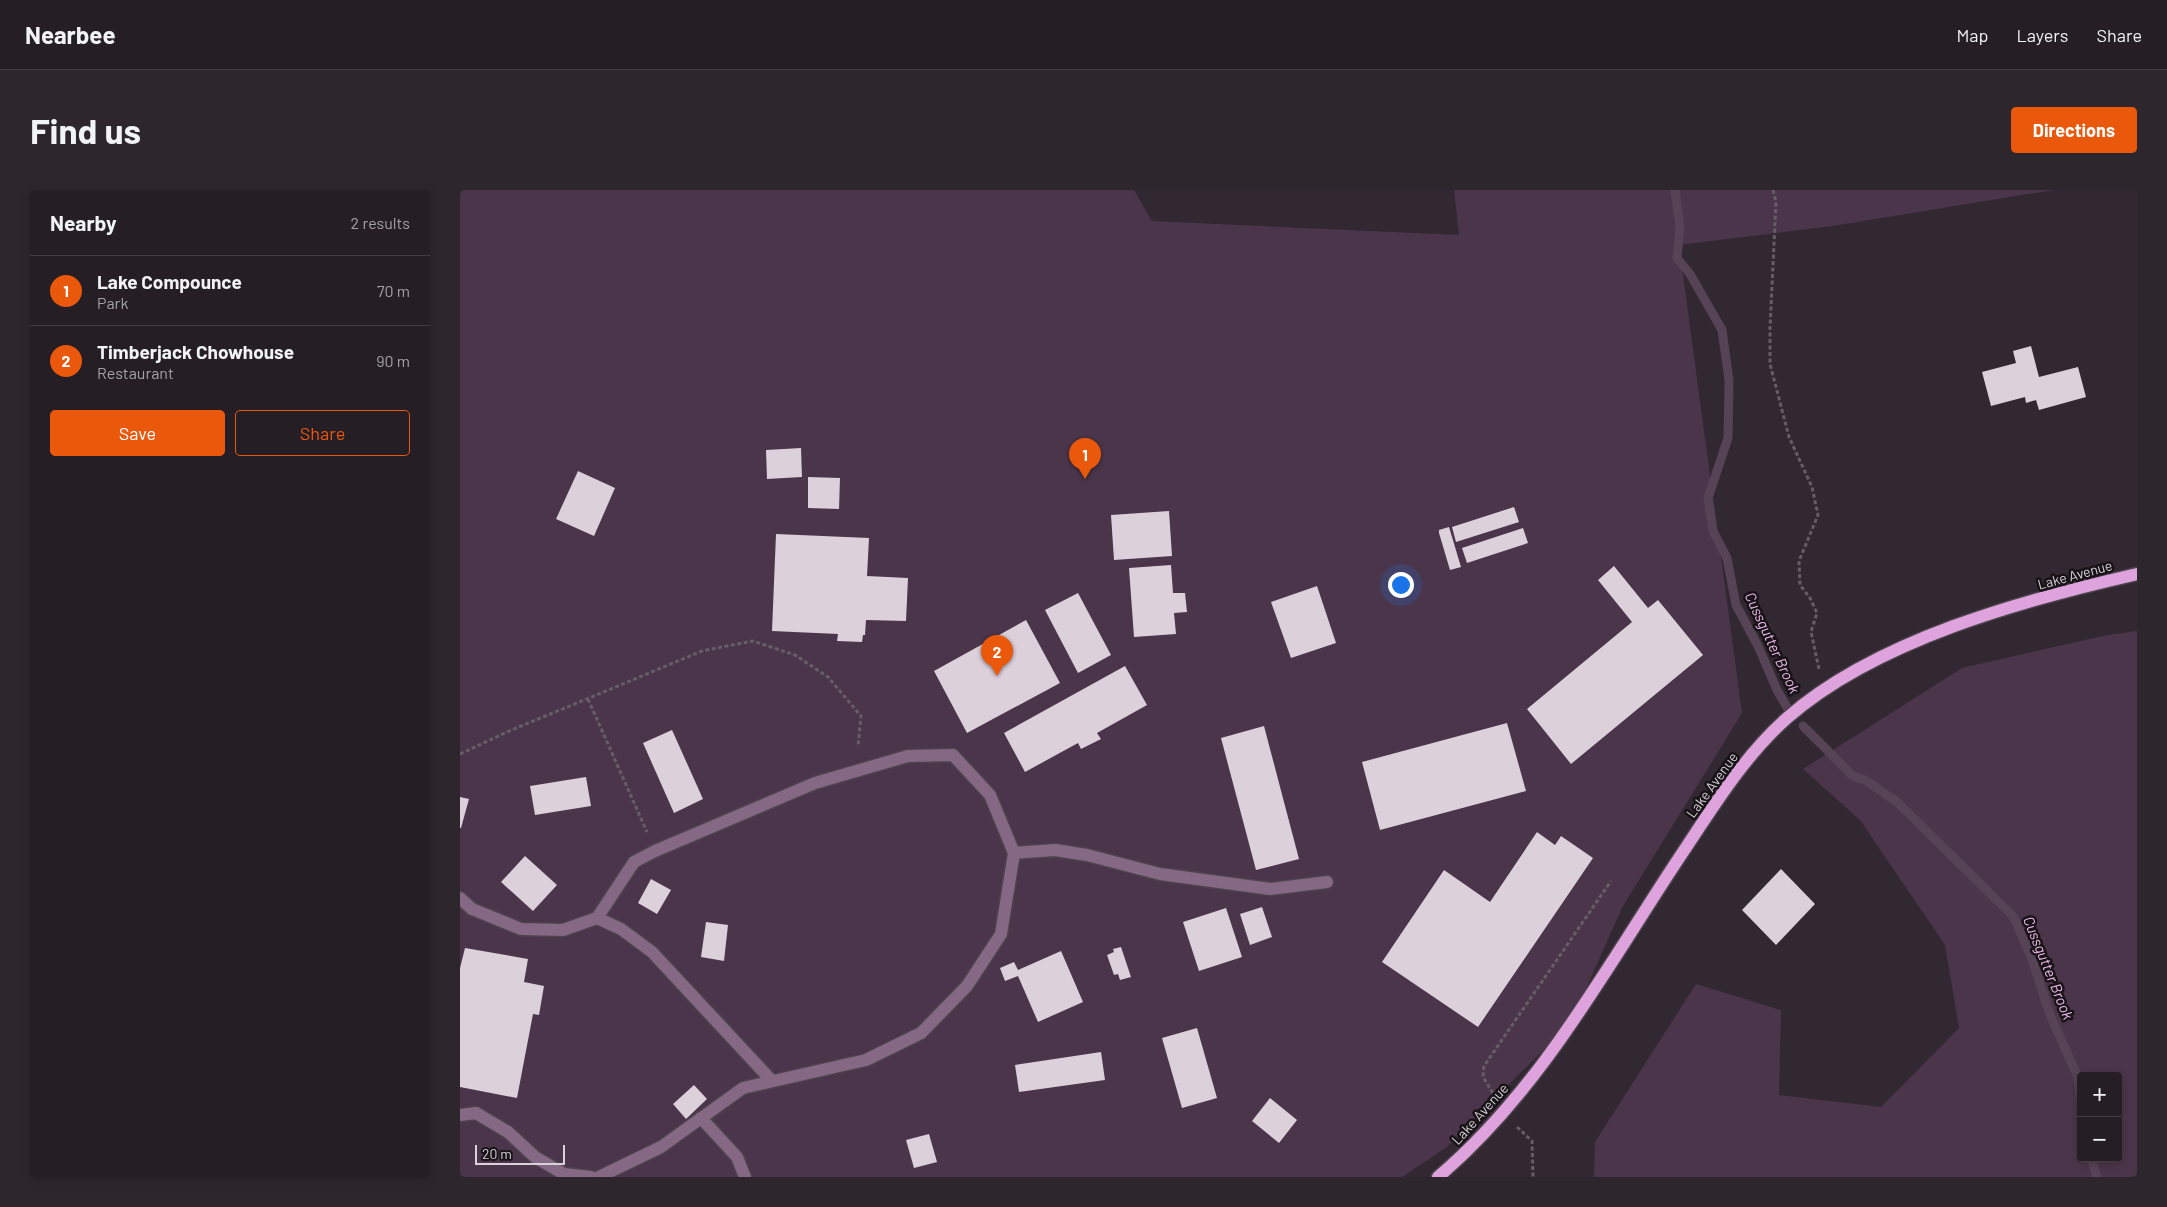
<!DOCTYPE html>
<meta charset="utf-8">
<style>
:root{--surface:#251e25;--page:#2d272d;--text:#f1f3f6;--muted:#a3a2a7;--line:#423c42;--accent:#ea580c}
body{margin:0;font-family:Barlow,sans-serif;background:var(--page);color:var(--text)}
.controls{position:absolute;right:15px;bottom:15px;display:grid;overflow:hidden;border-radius:5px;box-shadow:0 2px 8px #0003}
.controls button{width:45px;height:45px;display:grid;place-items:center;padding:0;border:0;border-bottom:1px solid var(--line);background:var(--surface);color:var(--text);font:25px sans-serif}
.scale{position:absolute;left:15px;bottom:12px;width:90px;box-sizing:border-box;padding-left:5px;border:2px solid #d9d3d9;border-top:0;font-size:14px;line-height:18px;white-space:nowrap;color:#d9d3d9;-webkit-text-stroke:4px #171316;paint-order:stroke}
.you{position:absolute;left:940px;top:394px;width:18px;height:18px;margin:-12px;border:4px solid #fff;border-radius:50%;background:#1a73e8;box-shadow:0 0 0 8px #1a73e833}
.badge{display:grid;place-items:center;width:32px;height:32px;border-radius:50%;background:var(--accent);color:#fff;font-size:16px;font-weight:700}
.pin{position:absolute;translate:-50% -41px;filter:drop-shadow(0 1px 2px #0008)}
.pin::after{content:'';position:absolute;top:26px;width:18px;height:15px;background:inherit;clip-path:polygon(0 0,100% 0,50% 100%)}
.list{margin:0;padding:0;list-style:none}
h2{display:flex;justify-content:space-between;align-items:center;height:65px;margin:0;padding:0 20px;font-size:21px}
h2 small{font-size:16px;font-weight:400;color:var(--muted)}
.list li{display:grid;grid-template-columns:32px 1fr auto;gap:15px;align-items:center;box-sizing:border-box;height:70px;padding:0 20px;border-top:1px solid var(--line)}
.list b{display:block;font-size:19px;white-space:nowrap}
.list p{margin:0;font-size:16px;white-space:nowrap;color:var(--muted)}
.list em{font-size:16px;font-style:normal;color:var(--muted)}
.actions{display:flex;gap:10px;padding:15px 20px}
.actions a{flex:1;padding:11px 0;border:1px solid var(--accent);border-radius:5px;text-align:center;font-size:18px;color:var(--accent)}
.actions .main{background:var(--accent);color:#fff}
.map{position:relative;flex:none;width:1677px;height:987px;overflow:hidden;border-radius:5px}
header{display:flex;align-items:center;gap:30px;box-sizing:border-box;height:70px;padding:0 25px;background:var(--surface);border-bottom:1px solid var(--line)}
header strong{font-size:24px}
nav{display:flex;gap:28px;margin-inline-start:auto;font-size:18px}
.intro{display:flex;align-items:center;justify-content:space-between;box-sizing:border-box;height:120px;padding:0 30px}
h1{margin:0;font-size:35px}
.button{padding:12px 22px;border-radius:5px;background:var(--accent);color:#fff;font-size:18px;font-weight:700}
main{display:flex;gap:30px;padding:0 30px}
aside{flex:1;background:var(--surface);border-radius:5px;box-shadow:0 2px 8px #0003}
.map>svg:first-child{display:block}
.green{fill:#4b354a;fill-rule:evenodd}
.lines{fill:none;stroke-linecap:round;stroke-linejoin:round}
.stream{stroke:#564356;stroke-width:9}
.building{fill:#dcd0db}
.minor-casing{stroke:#4c434c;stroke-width:15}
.major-casing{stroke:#4c434c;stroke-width:15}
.path{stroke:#665e66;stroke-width:3;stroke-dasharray:4 2.5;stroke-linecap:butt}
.minor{stroke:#856883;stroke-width:12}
.major{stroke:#dea3dc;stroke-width:12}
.labels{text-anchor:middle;stroke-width:5;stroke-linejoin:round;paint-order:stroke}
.street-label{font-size:14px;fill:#d9d3d9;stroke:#171316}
.water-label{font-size:15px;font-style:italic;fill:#efbaed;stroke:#171316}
</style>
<header>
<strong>Nearbee</strong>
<nav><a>Map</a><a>Layers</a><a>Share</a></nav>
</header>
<div class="intro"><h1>Find us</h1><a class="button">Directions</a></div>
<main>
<aside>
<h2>Nearby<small>2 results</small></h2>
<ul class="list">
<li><span class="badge">1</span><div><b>Lake Compounce</b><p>Park</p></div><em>70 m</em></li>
<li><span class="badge">2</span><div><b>Timberjack Chowhouse</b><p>Restaurant</p></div><em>90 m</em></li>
</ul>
<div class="actions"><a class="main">Save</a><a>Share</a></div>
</aside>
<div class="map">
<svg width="1677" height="987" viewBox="0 0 1677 987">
<rect width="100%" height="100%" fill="#312831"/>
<g class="green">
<polygon points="0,0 674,0 692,31 999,45 994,0 1593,0 1373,36 1219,55 1282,523 1163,716 1111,832 987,957 942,987 0,987"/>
<path d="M1677 441V987H1134L1135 952 1236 794 1321 820 1319 905 1421 917 1499 838 1485 755 1400 630 1343 579 1502 478 1647 445ZM1621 886H1658V968H1621Z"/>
</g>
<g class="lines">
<g class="stream">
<polyline points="1215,0 1220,37 1217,68 1230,84 1262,140 1269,190 1268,248 1248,308 1253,341 1267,368 1276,415 1298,456 1317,500 1328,519"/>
<polyline points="1343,536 1393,586 1407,591 1437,612 1553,726 1572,769 1590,825 1617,885 1621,909"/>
<polyline points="1631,968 1637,987"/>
</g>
</g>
<g class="building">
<polygon points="1571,156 1579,187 1618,177 1626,207 1579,220 1576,210 1566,213 1565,207 1531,216 1522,182 1556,173 1553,161"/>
<polygon points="341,258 342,287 307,289 306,260"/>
<polygon points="118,281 155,298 134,346 96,329"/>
<polygon points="348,287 380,288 379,319 348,318"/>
<polygon points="1054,317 1059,332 996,352 992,337"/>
<polygon points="709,321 712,366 654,370 651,325"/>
<polygon points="989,337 1001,377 990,380 979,343 979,340"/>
<polygon points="1063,338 1068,353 1007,373 1002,358"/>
<polygon points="316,344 409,348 407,386 448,388 446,431 406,430 405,445 403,445 402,452 377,451 378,444 312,441"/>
<polygon points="711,375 713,403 725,403 727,422 714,423 716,444 674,447 669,378"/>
<polygon points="1154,376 1188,418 1198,410 1243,465 1111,574 1067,519 1172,432 1138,390"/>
<polygon points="857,396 876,453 831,468 811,412"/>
<polygon points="618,403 651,465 618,483 585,420"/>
<polygon points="566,430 600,493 507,543 474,481"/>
<polygon points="665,476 687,515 637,543 641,549 621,559 618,553 565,582 544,543"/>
<polygon points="1047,533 1066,601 920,640 902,572"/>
<polygon points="804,536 839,669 796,680 761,548"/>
<polygon points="212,540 243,609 214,623 183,553"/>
<polygon points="126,587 131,616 75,625 70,596"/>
<polygon points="0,607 9,609 1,638 0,638"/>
<polygon points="1077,642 1095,655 1101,646 1133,668 1018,837 922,772 984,680 1030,712"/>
<polygon points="65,666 97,695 73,721 41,692"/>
<polygon points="1321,679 1355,714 1316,755 1282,720"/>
<polygon points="191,689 211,700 197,724 178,713"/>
<polygon points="802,717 812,747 790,755 780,724"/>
<polygon points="766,718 782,767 739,781 723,732"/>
<polygon points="246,732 268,735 264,771 241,767"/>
<polygon points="661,757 671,787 660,790 658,784 654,785 647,765 654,762 653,759"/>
<polygon points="5,758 68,769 64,792 84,796 79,825 73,824 57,908 0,897 0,778"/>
<polygon points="601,761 623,812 578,832 558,786 545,791 540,778 554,772 558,780"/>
<polygon points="737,838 757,908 722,918 702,848"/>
<polygon points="641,862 645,890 559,902 555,875"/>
<polygon points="234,895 247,909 226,929 213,914"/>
<polygon points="810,908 837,930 819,953 792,931"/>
<polygon points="469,944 477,972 454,978 446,950"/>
</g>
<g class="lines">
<g class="minor-casing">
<g id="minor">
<polyline points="554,663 595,660 627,665 700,684 810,699 867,692"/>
<polyline points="0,708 12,719 61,739 103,740 137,728 174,672 195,661 355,593 448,566 493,565 530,605 554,663 541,744 507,796 461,843 406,870 283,898 201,957 139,987"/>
<polyline points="137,728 161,739 192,762 312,891"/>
<polyline points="0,925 16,923 48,942 75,967 104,984 131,987"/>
<polyline points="241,928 277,967 285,987"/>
</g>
</g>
<g class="major-casing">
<path id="major" d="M978 987C1081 900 1147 776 1221 665 1253 617 1284 566 1327 528 1416 450 1563 410 1677 384"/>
</g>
<g class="path">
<polyline points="1313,0 1316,12 1310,138 1310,174 1329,247 1352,297 1358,325 1339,371 1340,395 1350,408 1357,423 1351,442 1359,479"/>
<polyline points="128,509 187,642"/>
<polyline points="0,564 47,542 242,461 293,451 335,465 368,487 401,526 398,557"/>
<polyline points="1033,903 1023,887 1024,876 1151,691"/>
<polyline points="1057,937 1072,951 1073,987"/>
</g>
<use href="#minor" class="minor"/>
<use href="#major" class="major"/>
</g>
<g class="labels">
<g class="street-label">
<text transform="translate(1615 385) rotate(-15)" y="5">Lake Avenue</text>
<text transform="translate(1252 595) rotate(-54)" y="5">Lake Avenue</text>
<text transform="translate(1020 924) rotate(-48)" y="5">Lake Avenue</text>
</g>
<g class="water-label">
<text transform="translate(1312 453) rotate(65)" y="5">Cussgutter Brook</text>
<text transform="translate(1588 778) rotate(68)" y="5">Cussgutter Brook</text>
</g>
</g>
</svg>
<div class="controls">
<button>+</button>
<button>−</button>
</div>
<div class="scale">20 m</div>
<div class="you"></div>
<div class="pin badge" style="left:625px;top:289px">1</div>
<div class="pin badge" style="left:537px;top:486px">2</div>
</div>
</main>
